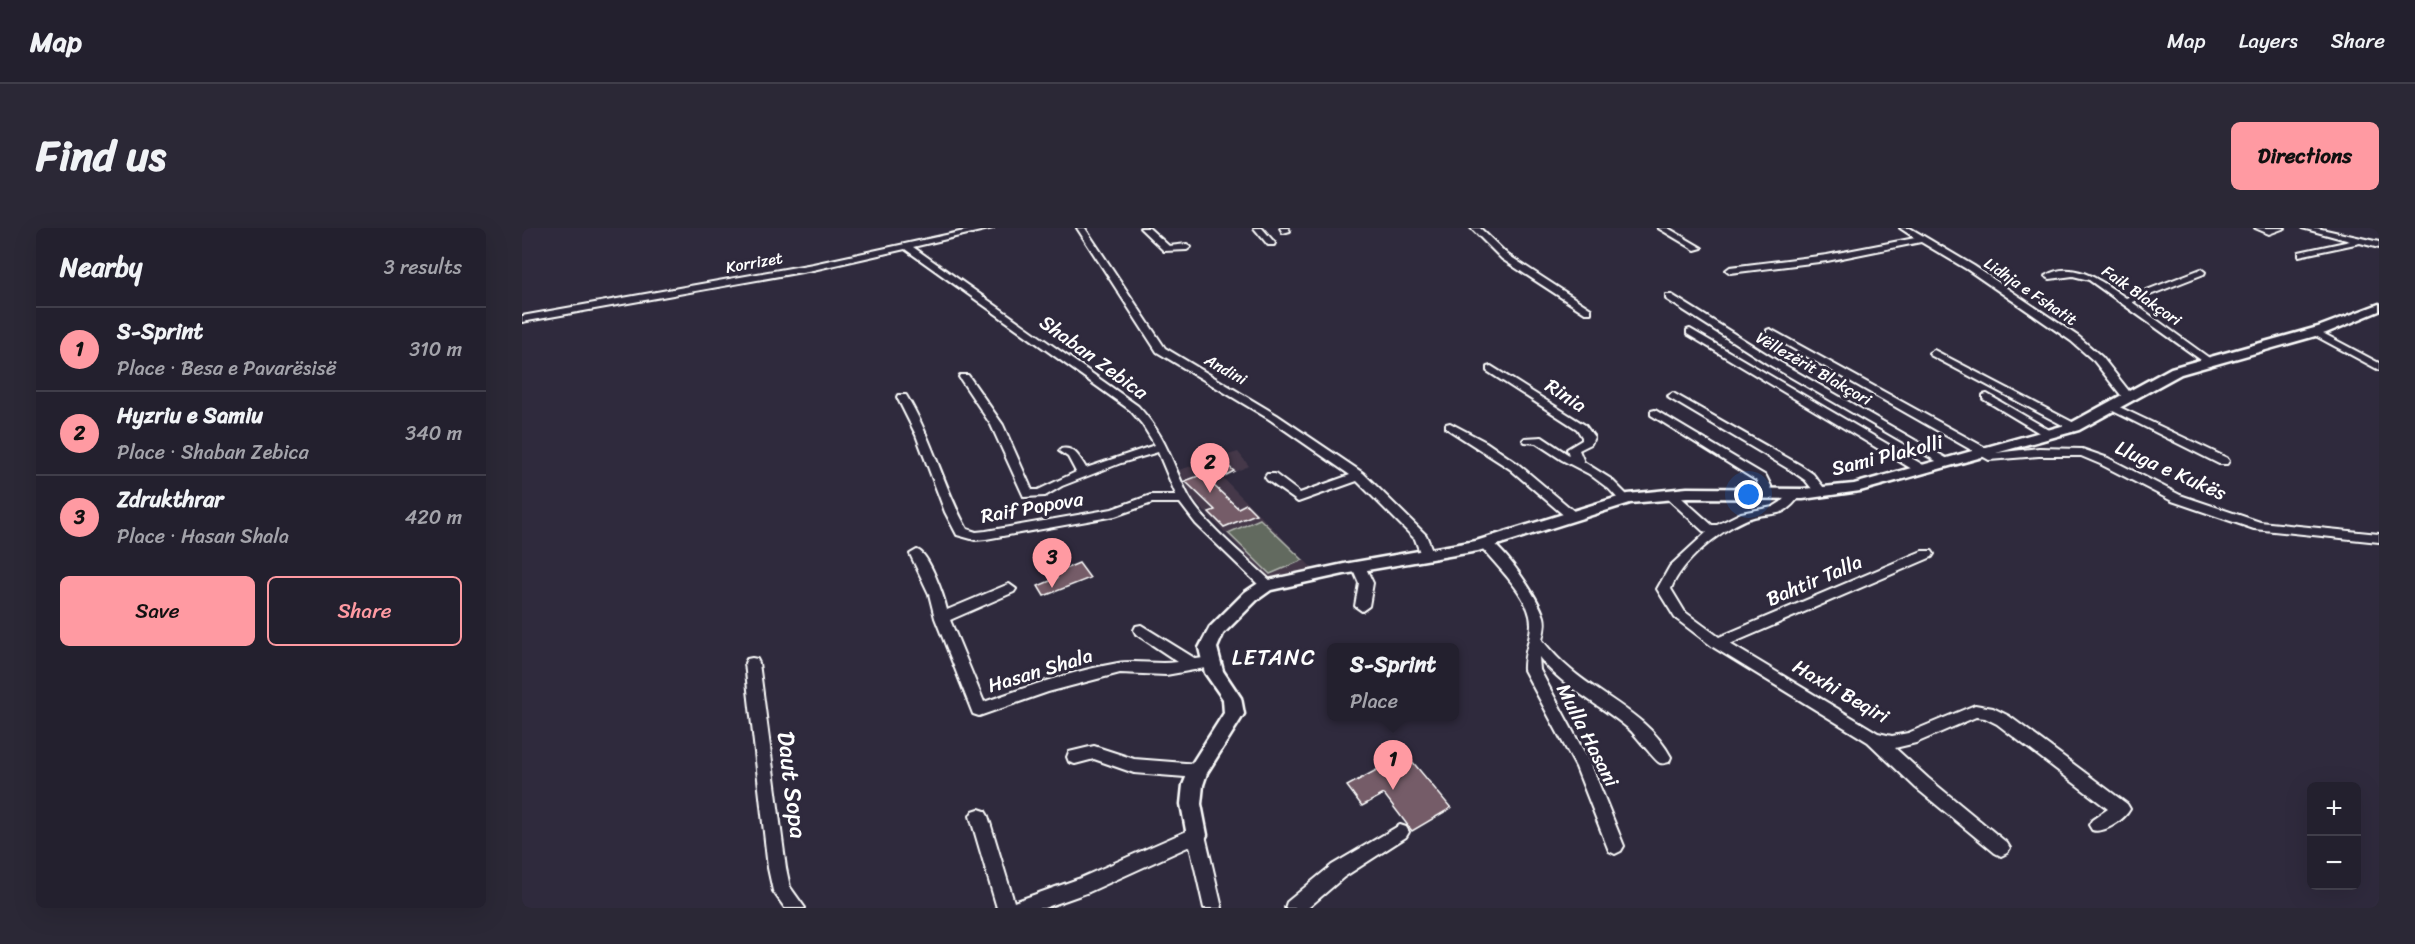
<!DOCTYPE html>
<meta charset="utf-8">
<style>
:root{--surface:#23202e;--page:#2b2836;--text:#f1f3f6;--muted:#a3a3aa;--line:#403e4a;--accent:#ff9aa2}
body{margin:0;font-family:Sriracha,sans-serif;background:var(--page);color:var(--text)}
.controls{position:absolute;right:18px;bottom:18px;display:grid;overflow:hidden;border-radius:9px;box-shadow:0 6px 24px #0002}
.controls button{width:54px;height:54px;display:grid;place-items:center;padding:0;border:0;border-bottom:2px solid var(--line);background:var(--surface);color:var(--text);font:30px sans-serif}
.you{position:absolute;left:1227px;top:267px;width:21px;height:21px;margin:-15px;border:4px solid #fff;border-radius:50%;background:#1a73e8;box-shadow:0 0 0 9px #1a73e833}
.badge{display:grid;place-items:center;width:39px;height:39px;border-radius:50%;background:var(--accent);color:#111;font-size:20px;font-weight:700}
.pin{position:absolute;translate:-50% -50px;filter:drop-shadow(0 2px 3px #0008)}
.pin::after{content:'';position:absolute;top:32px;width:21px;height:18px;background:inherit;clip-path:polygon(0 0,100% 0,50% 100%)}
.popup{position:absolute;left:805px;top:415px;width:132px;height:78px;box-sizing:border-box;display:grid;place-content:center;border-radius:9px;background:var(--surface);filter:drop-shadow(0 2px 4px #0005);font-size:20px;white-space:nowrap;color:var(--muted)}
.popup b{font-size:22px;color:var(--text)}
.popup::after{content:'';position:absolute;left:50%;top:100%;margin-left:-12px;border:12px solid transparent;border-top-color:var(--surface)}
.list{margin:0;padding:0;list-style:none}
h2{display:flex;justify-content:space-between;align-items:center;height:78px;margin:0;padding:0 24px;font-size:26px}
h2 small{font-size:20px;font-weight:400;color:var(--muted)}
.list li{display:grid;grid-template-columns:39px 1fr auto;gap:18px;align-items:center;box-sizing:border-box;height:84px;padding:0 24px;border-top:2px solid var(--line)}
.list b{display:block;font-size:22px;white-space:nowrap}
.list p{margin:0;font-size:20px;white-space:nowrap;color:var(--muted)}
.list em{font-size:20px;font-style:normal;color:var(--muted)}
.actions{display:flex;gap:12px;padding:18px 24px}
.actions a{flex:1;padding:14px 0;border:2px solid var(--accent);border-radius:9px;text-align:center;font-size:21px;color:var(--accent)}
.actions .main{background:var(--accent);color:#111}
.map{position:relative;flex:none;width:1857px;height:680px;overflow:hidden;border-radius:9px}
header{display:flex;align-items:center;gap:36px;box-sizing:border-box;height:84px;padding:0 30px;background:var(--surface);border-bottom:2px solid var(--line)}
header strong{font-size:28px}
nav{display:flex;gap:33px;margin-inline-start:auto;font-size:21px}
.intro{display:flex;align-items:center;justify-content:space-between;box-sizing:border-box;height:144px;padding:0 36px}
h1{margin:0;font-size:42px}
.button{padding:15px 27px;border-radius:9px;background:var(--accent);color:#111;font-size:21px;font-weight:700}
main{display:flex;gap:36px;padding:0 36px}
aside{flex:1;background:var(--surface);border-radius:9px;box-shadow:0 6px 24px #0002}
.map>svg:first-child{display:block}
.built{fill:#44394a}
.green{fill:#626a5e;stroke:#b0b4ae;stroke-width:1.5}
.building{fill:#745c67;stroke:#fff;stroke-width:1.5}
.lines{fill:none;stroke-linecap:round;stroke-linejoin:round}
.minor-casing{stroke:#fff;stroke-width:4}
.tertiary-casing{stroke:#fff;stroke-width:5}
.minor{fill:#2f2a3d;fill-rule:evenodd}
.tertiary{fill:#2f2a3d;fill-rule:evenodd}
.labels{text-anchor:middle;stroke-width:6;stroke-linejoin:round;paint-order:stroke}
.far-street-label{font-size:16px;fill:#fff;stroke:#2f2a3d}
.street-label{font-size:20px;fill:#fff;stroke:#2f2a3d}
.quarter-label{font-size:22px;letter-spacing:1.5px;fill:#fff;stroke:#2f2a3d}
.near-street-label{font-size:24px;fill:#fff;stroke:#2f2a3d}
</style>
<header>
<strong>Map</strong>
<nav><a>Map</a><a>Layers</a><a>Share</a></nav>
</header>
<div class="intro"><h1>Find us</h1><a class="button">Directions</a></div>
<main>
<aside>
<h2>Nearby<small>3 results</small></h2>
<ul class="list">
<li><span class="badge">1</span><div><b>S-Sprint</b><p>Place · Besa e Pavarësisë</p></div><em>310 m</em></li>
<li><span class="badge">2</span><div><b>Hyzriu e Samiu</b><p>Place · Shaban Zebica</p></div><em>340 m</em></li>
<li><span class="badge">3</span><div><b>Zdrukthrar</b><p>Place · Hasan Shala</p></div><em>420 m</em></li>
</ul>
<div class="actions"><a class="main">Save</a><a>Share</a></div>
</aside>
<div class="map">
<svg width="1857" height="680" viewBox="0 0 1857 680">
<rect width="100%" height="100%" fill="#2f2a3d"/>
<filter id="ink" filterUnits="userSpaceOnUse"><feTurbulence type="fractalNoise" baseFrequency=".0167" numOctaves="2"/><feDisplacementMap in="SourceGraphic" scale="12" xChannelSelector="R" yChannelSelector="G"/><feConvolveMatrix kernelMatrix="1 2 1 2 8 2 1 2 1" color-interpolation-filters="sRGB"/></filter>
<g filter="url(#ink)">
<polygon class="built" points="716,224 727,238 700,249 791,341 746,350 671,271 657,242"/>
<polygon class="green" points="738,291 781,332 748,346 706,305"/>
<g class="building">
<polygon points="705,237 712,243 689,255 716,280 724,276 734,286 702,299 687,284 693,282 663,253"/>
<polygon points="557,335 568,350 522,368 516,358 535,350 533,345"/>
<polygon points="884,526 929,580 890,603 862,566 840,578 825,558"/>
</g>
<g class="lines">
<g class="minor-casing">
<g id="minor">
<path d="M456 0H471L391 19 616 178C645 209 649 234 667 269 682 296 728 333 751 355L753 358 751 361H741L674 296 658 275H630L593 288 464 311 453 312 435 307 423 284 394 207 375 169 376 167H384C410 209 421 258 445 301L454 304 464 303 590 281 629 267H654L636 224 599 235 540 258 523 268 502 269 469 197 437 149 438 147H446L481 197 510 262H516L554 244 546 229 537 223 539 221C552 218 558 230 564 240L633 217 620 196 608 182 383 21 291 42 0 94V88L291 36Z"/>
<polygon points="555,0 563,0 643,120 755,187 841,245 904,307 912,327 910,330 900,330 893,311 835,253 776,274 745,252 743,249 745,246 753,246 778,265 828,247 747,191 635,124"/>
<polygon points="618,0 627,0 647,18 665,16 669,19 665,22 642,23"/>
<polygon points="732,0 740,0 753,15 752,17 746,17"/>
<polygon points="758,0 766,0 768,3 761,5"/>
<polygon points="949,0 958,0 986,27 1069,81 1069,85 1063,85 980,31"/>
<polygon points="1136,0 1146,0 1180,20 1173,22"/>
<polygon points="1378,0 1388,0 1452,38 1557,109 1580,129 1610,167 1610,171 1602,171 1572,133 1549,113 1446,42 1399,14 1305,33 1208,45 1204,42 1208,39 1305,27 1393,10"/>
<polygon points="1733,0 1763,0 1747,6"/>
<polygon points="1780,0 1795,0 1857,14 1857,20 1838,15 1777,28 1777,24 1828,13"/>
<path d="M1679 41 1683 44 1682 46 1610 74 1690 132 1691 134 1686 137 1567 52 1551 48 1528 51 1523 48C1551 30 1582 55 1604 70Z"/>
<polygon points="1144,67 1150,67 1254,132 1431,234 1425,238 1421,237 1246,136 1144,71"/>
<polygon points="1168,101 1403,238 1405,241 1403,244 1395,244 1165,106 1165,102"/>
<polygon points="1248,101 1473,225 1517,220 1560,221 1586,230 1658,267 1738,294 1857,306 1857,314 1732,301 1650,273 1578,236 1559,228 1517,228 1467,232 1245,106 1245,102"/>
<polygon points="1793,101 1857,135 1857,142 1790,106 1790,102"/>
<polygon points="1412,122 1556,197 1558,199 1552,202 1548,201 1408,127 1407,125"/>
<polygon points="969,138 1063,197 1072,209 1069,216 1057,222 1062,234 1089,251 1109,271 1107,274 1099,274 1087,261 1067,246 1040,232 1014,215 1003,214 1001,212 1003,210 1020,209 1047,227 1045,221 1060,212 1060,209 1055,201 965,143 965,139"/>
<polygon points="1151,165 1278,237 1291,246 1305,264 1303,267 1295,267 1283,252 1270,243 1147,170 1146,168"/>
<polygon points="1465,166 1529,203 1531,205 1525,208 1521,207 1461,171 1461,167"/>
<polygon points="1591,176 1705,230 1707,233 1705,236 1697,236 1587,181 1587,177"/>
<polygon points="1133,182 1244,248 1249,258 1246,270 1238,270 1235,253 1129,187 1129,183"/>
<polygon points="928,195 964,214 996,236 1053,284 1055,287 1053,290 1045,290 988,241 924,200 924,196"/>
<path d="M1148 262 1152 263 1190 297H1195L1219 285 1251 279 1259 274 1269 263 1273 262 1279 266C1259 295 1249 281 1223 292 1196 304 1159 334 1149 361L1163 384 1197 409 1400 323H1410L1412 326 1410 329 1208 416 1356 505 1370 508 1386 505 1453 477 1471 480 1487 488 1605 576 1608 581C1602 592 1582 606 1570 602L1567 597 1570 592 1586 581 1475 496 1463 490 1454 489 1394 515 1373 520 1406 550 1485 615 1488 620 1485 625 1479 628 1473 625 1394 560 1346 514 1191 419 1153 390 1135 361 1148 338 1185 304 1181 303 1144 269 1142 266Z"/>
<path d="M963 311C980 315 1017 371 1022 389 1024 396 1022 404 1020 412 1029 423 1038 433 1049 442 1082 470 1128 489 1149 529L1147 534C1143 535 1142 536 1138 535 1133 533 1114 507 1107 501 1078 476 1041 460 1017 429L1018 442 1070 539 1102 618 1099 623 1093 626 1087 623 1054 539 1002 442C1001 426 1009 412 1009 396 1009 368 972 336 956 315Z"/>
<path d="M395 322C407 325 422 369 425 382L482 358 487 356 494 361 492 364 428 392 462 474C505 459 550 443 596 435 615 432 636 437 656 434L614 406 612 402 614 398 619 397 674 431 689 429 694 430 696 434 694 438 689 439 644 447 598 445 526 464 457 488 451 486 413 390 407 366 388 326Z"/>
<polygon points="837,335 842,336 851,355 847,378 840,383 833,378 837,355 830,339"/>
<polygon points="230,430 235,431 237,435 264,640 268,659 283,680 263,680 251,663 246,640 223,435 225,431"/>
<polygon points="572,518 612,531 676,536 682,538 684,543 682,548 676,550 612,545 572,531 553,536 547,534 545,529 547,524"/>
<polygon points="457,581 463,583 466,588 492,674 556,651 674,599 680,602 683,607 700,680 682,680 668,618 567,664 522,680 475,680 448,588 451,583"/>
<polygon points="878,597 884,599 887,604 884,609 822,649 786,680 763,680 765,674 810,637"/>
</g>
</g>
<g class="tertiary-casing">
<polygon id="tertiary" points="1857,76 1857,83 1804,105 1659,146 1557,202 1338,263 1281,271 1165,270 1108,275 956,323 822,346 749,362 735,372 701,406 695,420 701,443 719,470 722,486 685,545 681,557 679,576 685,607 682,613 674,616 666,613 659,576 661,557 669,537 702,485 701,471 683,445 677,420 688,399 723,364 738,354 822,336 954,313 1106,266 1165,260 1281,261 1332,256 1547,196 1649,140 1796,99"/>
</g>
<use href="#minor" class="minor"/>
<use href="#tertiary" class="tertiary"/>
</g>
</g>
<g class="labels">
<g class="far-street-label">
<text transform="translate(232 34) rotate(-10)" y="6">Korrizet</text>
<text transform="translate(1509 63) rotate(34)" y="6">Lidhja e Fshatit</text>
<text transform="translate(1620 67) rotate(35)" y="6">Faik Blakçori</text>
<text transform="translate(1292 140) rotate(30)" y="6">Vëllezërit Blakçori</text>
<text transform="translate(704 141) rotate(30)" y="6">Andini</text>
</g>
<g class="street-label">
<text transform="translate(572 129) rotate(36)" y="7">Shaban Zebica</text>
<text transform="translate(1044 167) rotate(33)" y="7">Rinia</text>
<text transform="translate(1365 227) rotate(-14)" y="7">Sami Plakolli</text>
<text transform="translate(1649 242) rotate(24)" y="7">Lluga e Kukës</text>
<text transform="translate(510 279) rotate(-10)" y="7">Raif Popova</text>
<text transform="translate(1292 352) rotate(-23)" y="7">Bahtir Talla</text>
<text transform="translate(518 442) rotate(-17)" y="7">Hasan Shala</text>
<text transform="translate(1319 463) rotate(30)" y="7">Haxhi Beqiri</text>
<text transform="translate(1066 507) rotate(63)" y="7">Mulla Hasani</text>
</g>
<g class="quarter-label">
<text x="752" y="437">LETANC</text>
</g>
<g class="near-street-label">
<text transform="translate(270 557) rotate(83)" y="8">Daut Sopa</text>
</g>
</g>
</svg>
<div class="controls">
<button>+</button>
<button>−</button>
</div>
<div class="you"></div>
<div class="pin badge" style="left:871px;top:562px">1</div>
<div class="popup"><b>S-Sprint</b>Place</div>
<div class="pin badge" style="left:688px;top:265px">2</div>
<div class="pin badge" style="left:530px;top:360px">3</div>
</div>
</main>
